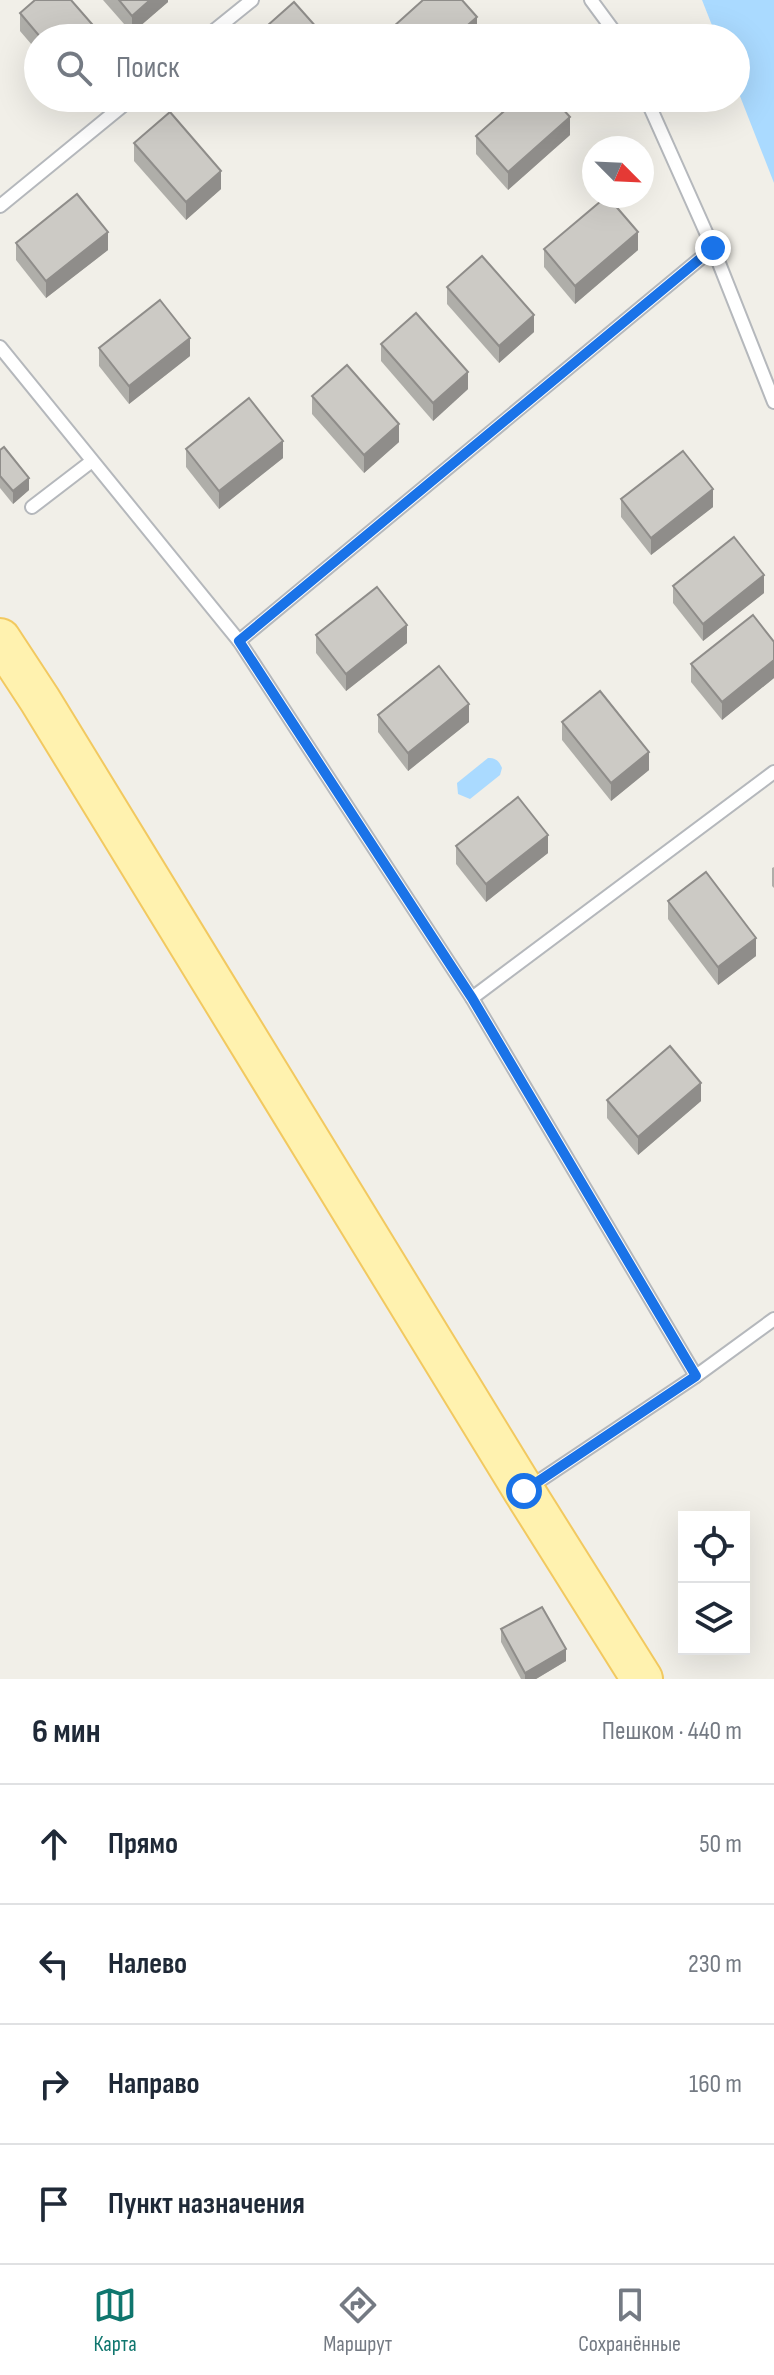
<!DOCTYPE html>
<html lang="ru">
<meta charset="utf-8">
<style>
:root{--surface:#fff;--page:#f6f6f7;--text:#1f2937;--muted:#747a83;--line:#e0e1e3;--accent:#0f766e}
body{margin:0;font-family:"Sofia Sans Condensed",sans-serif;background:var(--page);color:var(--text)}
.controls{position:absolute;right:24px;bottom:24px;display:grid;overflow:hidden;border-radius:0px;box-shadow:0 8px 32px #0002}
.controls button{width:72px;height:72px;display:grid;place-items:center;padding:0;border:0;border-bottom:2px solid var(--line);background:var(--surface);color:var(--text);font:40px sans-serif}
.compass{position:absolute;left:582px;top:136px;width:72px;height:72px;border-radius:50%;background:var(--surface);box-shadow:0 8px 32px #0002;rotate:114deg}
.stop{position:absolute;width:24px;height:24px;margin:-18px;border:6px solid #1a73e8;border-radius:50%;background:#fff}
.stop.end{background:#1a73e8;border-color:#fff;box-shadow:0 2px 8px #0008}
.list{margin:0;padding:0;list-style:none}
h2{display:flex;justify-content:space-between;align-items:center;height:104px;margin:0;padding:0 32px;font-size:34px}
h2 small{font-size:26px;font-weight:400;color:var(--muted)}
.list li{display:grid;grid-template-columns:52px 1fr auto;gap:24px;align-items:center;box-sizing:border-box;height:120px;padding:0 32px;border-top:2px solid var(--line)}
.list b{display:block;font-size:30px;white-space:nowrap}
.list em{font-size:26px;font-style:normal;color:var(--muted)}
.icon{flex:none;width:44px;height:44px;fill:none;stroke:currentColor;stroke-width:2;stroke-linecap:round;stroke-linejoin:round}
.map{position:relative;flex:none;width:774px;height:1679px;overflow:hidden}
.search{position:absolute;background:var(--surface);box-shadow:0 8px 32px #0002;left:24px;right:24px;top:24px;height:88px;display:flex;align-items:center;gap:20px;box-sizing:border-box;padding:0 28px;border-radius:44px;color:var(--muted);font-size:30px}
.sheet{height:584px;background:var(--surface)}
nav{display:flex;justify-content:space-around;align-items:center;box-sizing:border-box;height:112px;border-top:2px solid var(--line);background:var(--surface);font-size:22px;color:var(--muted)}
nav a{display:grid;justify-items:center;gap:4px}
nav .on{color:var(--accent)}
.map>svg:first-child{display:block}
.water{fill:#aadaff}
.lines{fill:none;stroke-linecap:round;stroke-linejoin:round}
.lane-casing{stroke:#b5b8bc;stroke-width:16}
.primary-casing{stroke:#f2c960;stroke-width:44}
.lane{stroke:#fff;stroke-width:12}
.primary{stroke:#fff2af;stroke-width:40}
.wall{fill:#afaea9}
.shaded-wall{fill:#8f8d8a}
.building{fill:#cccac5;stroke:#8f8d8a;stroke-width:2}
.route{stroke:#1a73e8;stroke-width:10}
</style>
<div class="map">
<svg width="774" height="1679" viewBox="0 0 774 1679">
<rect width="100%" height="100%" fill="#f1efe8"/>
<g class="water">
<polygon points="702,0 774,0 774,183 736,86 736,38 717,38"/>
<path d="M488 758C496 758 499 761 502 768L500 775 470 799 458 794 457 783Z"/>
</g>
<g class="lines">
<g class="lane-casing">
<g id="lane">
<polyline points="591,0 619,38"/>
<polyline points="205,38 252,0"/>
<polyline points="646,98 713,248"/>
<polyline points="0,206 132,98"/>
<polyline points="0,347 239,641"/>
<polyline points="32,507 92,461"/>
<polyline points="472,998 774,772"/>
<polyline points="696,1376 774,1319"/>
<polyline points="530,1487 696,1376 472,998 239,641 713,248 774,402"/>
</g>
</g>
<g class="primary-casing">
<polyline id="primary" points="0,639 40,700 524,1491 642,1679"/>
</g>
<use href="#lane" class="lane"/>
<use href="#primary" class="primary"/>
</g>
<g class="wall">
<polygon points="103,0 168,0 168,2 132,33"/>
<polygon points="20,13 98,38 38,38 38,52 20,31"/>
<polygon points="300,98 325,98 311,110"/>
<polygon points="570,135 508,190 476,154 476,136"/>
<polygon points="134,143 221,189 186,220 134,161"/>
<polygon points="16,243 108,250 46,298 16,260"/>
<polygon points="544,249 638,250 575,304 544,267"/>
<polygon points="447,287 534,332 499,363 447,304"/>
<polygon points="381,344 468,389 433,421 381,361"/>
<polygon points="99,348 190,356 129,404 99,366"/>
<polygon points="312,396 399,442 364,473 312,414"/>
<polygon points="186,449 283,458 219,509 186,467"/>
<polygon points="0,450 29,490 13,504 0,488"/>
<polygon points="621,499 713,507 651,555 621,517"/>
<polygon points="673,586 764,593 703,641 673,603"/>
<polygon points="316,635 407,643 346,691 316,653"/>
<polygon points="774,642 774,678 722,720 691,682 691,664"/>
<polygon points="378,715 469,722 408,771 378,732"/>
<polygon points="562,722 649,770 611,801 562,740"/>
<polygon points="456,846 548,853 486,902 456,864"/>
<polygon points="774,867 774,888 772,886 772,868"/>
<polygon points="668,901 756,956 718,985 668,919"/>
<polygon points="607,1100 701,1101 638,1155 607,1118"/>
<polygon points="501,1629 566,1661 536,1679 521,1679 501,1642"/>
</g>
<g class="shaded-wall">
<polygon points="150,0 168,0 168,2 132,33 132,16"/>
<polygon points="477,17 477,34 473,38 453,38"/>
<polygon points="98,31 98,38 90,38"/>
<polygon points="311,98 325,98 311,110"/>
<polygon points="570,117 570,135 508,190 508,172"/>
<polygon points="221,171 221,189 186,220 186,202"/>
<polygon points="108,232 108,250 46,298 46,281"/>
<polygon points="638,232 638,250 575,304 575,286"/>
<polygon points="534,315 534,332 499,363 499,346"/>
<polygon points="190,338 190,356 129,404 129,386"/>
<polygon points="468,372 468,389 433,421 433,403"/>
<polygon points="399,424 399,442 364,473 364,455"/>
<polygon points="283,441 283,458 219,509 219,491"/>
<polygon points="29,478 29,490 13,504 13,491"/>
<polygon points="713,489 713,507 651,555 651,538"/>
<polygon points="764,575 764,593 703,641 703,624"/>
<polygon points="407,625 407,643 346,691 346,674"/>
<polygon points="774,660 774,678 722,720 722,702"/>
<polygon points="469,704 469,722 408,771 408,753"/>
<polygon points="649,752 649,770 611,801 611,783"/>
<polygon points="548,835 548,853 486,902 486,884"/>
<polygon points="756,938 756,956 718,985 718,967"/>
<polygon points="701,1083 701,1101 638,1155 638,1137"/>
<polygon points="566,1649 566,1661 536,1679 525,1679 525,1673"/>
</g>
<g class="building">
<polygon points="35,0 71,0 98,31 90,38 41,38 20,13"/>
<polygon points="119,0 150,0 132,16"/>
<polygon points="423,0 462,0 477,17 453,38 385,38 383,36"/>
<polygon points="294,2 326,38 263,38 259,33"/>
<polygon points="519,98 553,98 570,117 508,172 476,136"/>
<polygon points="170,112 221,171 186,202 134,143"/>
<polygon points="77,194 108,232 46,281 16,243"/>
<polygon points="607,196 638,232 575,286 544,249"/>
<polygon points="482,256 534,315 499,346 447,287"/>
<polygon points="160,300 190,338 129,386 99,348"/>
<polygon points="416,313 468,372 433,403 381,344"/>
<polygon points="347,365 399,424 364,455 312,396"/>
<polygon points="249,398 283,441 219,491 186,449"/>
<polygon points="4,447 29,478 13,491 0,476 0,450"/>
<polygon points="683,451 713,489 651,538 621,499"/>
<polygon points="734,537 764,575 703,624 673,586"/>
<polygon points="377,587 407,625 346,674 316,635"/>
<polygon points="753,615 774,642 774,660 722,702 691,664"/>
<polygon points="439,666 469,704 408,753 378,715"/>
<polygon points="600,691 649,752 611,783 562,722"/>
<polygon points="518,797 548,835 486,884 456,846"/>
<polygon points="706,872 756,938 718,967 668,901"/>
<polygon points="670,1046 701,1083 638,1137 607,1100"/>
<polygon points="542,1607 566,1649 525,1673 501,1629"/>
</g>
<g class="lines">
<polyline class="route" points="524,1491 696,1376 472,998 239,641 713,248"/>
</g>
</svg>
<div class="controls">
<button><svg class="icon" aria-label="locate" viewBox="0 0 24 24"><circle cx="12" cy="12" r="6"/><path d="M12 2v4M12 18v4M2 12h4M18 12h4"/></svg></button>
<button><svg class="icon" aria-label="layers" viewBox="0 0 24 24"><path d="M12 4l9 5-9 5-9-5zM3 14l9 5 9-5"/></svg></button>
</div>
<svg class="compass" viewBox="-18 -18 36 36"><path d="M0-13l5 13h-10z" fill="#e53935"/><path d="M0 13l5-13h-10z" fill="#747a83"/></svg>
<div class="stop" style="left:524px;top:1491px"></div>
<div class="stop end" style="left:713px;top:248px"></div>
<div class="search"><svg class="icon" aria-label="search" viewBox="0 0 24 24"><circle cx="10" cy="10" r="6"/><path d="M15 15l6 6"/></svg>Поиск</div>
</div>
<section class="sheet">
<h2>6 мин<small>Пешком · 440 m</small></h2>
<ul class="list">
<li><svg class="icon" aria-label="ahead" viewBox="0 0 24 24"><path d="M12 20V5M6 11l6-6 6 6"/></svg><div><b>Прямо</b></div><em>50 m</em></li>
<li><svg class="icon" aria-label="left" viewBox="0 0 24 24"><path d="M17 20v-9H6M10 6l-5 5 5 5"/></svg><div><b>Налево</b></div><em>230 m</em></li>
<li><svg class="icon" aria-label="right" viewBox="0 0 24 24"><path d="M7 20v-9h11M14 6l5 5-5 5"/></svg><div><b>Направо</b></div><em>160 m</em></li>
<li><svg class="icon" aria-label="arrive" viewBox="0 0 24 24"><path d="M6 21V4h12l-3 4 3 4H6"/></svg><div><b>Пункт назначения</b></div></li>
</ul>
</section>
<nav>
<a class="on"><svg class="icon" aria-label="map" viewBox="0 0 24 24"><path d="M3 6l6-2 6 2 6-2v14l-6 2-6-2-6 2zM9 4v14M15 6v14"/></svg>Карта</a>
<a><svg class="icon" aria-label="directions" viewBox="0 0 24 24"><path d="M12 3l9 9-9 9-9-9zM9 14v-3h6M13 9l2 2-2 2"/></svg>Маршрут</a>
<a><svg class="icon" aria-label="saved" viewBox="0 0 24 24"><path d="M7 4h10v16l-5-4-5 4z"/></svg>Сохранённые</a>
</nav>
